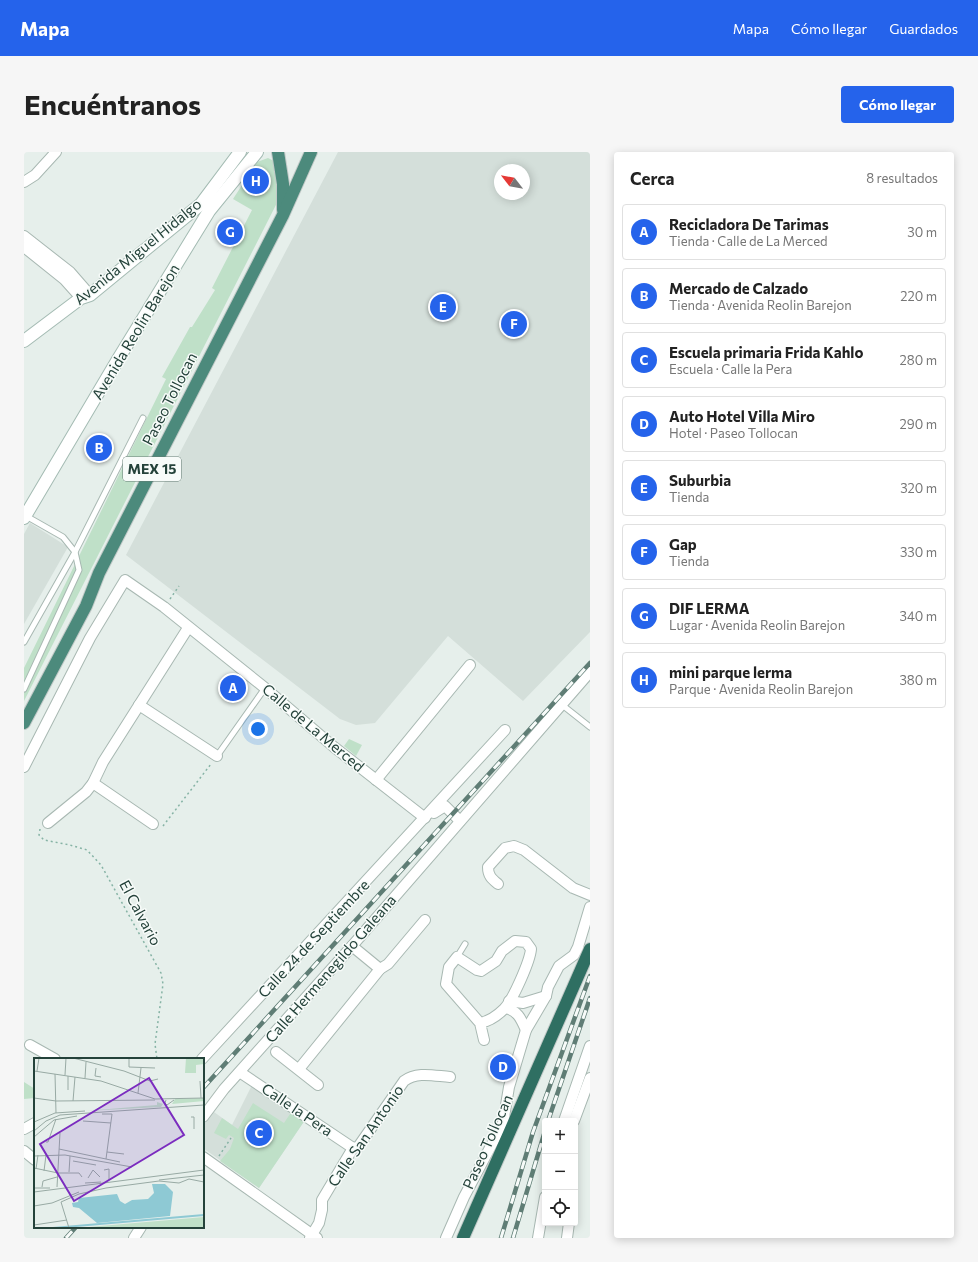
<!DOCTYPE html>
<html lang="es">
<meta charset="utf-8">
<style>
:root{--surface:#fff;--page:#f6f6f6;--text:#222;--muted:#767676;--line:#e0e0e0;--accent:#2563eb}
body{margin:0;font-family:Commissioner,sans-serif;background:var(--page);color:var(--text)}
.controls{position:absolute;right:12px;bottom:12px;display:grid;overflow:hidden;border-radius:4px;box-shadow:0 2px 10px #0003}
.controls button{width:36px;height:36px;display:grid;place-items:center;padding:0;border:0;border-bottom:1px solid var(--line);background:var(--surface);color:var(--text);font:20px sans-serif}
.compass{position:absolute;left:470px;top:12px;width:36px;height:36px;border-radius:50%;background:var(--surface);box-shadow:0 2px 10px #0003;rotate:301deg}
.you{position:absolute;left:234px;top:577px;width:14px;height:14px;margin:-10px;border:3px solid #fff;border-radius:50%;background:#1a73e8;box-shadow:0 0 0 6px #1a73e833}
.badge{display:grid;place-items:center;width:26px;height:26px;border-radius:50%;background:var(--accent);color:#fff;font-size:13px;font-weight:700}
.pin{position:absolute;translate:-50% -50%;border:2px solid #fff;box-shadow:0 1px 4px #0006}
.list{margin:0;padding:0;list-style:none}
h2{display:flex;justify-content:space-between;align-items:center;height:52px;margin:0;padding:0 16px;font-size:17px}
h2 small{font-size:13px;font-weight:400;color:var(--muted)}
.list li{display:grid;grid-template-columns:26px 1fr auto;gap:12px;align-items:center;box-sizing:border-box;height:56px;margin:0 8px 8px;padding:0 8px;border:1px solid var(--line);border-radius:4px}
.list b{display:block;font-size:15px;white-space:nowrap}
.list p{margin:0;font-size:13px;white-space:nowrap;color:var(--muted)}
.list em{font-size:13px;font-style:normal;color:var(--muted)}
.icon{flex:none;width:22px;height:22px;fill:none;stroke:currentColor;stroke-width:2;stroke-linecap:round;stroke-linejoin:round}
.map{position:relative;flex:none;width:566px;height:1086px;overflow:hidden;border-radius:4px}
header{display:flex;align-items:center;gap:24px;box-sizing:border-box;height:56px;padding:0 20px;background:var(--accent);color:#fff}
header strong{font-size:19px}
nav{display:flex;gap:22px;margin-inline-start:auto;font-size:14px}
.intro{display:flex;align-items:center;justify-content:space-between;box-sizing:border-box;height:96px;padding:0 24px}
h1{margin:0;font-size:28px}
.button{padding:10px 18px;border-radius:4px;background:var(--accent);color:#fff;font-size:14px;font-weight:700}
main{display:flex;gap:24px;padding:0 24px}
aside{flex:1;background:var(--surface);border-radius:4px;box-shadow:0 2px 10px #0003}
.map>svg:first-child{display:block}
.built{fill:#d4dfda;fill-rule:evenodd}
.green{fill:#bfe0c8}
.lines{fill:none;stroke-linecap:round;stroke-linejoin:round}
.service-casing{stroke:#a8b8b2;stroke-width:7}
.minor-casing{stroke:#a8b8b2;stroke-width:12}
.secondary-casing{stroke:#a4bbb3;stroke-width:14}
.trunk-casing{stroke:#c2cac8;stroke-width:14}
.motorway-casing{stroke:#c2cac8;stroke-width:14}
.path{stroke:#86b3a5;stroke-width:1.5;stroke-dasharray:2 3;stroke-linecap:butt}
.service{stroke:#fff;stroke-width:5}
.minor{stroke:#fff;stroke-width:10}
.secondary{stroke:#fff;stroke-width:12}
.trunk{stroke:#4c8a7c;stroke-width:12}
.motorway{stroke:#2f6f62;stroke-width:12}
.rail-casing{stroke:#5f7d75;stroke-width:4.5}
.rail{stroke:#f7fbf9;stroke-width:3;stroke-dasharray:9;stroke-linecap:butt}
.labels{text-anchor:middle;stroke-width:3;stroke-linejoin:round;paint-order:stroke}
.shield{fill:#f7fbf9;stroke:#637a73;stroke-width:1}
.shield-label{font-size:14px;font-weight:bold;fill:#24423a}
.street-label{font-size:15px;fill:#24423a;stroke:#f7fbf9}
.inset-river{fill:none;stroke:#8ec9d4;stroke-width:2}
.inset-road{fill:none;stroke:#98aaa4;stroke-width:1}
.view{fill:#7b2cbf;fill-opacity:0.15;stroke:#7b2cbf;stroke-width:2}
.inset-edge{fill:none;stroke:#24423a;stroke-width:2}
</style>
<header>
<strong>Mapa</strong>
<nav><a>Mapa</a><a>Cómo llegar</a><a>Guardados</a></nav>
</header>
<div class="intro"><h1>Encuéntranos</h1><a class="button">Cómo llegar</a></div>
<main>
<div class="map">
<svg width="566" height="1086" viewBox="0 0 566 1086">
<rect width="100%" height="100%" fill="#e6efeb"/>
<g class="built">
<path d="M314 0H566V480L499 549 424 484 351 571 332 573 316 567 102 403ZM476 18H500V42H476Z"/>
<polygon points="6,371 44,395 0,472 0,382"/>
<polygon points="229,931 281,968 235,1036 179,996 179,974 190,960 208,973"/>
</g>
<g class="green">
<polygon points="244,6 252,10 258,41 0,549 0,516 142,227 138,225 166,175 168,175 191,138 188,136 228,58 209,47 233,10"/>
<polygon points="325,587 338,593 332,604 320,594"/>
<polygon points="0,930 11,937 11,946 0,947"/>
<polygon points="229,951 260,971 268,959 281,968 235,1036 196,1009 206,997 210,986 205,983 202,987 190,981 198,966 214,977"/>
</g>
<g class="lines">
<g class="service-casing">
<g id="service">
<polyline points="0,490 51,400 39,385 2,364"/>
<polyline points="0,537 55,418 51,400 119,266"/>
<polyline points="537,552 566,575"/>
<polyline points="193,604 241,536"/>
<polyline points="433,805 441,792"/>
</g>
</g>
<g class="minor-casing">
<g id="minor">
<polyline points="0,30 11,23 32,0"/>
<polyline points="0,84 46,120 66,143"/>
<polyline points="0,95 40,127 57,146"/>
<polyline points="115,553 193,604"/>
<polyline points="0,615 66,486 101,428 140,455 241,536 310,595 401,666"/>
<polyline points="352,628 446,513"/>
<polyline points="69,631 129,672"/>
<polyline points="410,661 421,654 436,669"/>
<polyline points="24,671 62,640 69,631 79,610 164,476"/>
<path d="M474 732C468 727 464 724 464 715L481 696 490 694 500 698 549 736 566 743"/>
<polyline points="328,794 356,817"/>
<polyline points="485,849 499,851 522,844"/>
<path d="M482 856C494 859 497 867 502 878"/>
<path d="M456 871C466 869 473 864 480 857 489 848 506 809 507 797L502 790 491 789 478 799 472 809 457 819 453 818 433 805 425 815 422 832 456 871 460 888"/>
<polyline points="6,893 31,907"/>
<polyline points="252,900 294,933"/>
<polyline points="178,907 481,578"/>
<polyline points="275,917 356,817 364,812 401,768"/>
<polyline points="217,921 329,996"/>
<polyline points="179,965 200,937 328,794 566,520"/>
<polyline points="540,969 566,894"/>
<polyline points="550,969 566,926"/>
<polyline points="0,977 11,971"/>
<polyline points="0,999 11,1008"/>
<polyline points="179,1005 293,1086"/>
<polyline points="110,1086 117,1075"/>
<path d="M286 1086 295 1071 298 1058V1048L329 996 334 995 380 929C393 919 411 924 426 925"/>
<polyline points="422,1086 440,1045 479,971 485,935 502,878 522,844 524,835 535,814 550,803 554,795 566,755"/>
<polyline points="514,1086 521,1045"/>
<polyline points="543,1086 545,1071"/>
</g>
</g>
<g class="secondary-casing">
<g id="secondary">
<polyline points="0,189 57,146 66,143 177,52 216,0"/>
<polyline points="0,366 93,209 185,59 233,0"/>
</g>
</g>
<g class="trunk-casing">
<g id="trunk">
<polyline points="254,0 259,32 259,58"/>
<polyline points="0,571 62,454 75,421 259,63 287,0"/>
</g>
</g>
<g class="motorway-casing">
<polyline id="motorway" points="439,1086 566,797"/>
</g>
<g class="path">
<polyline points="146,447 155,434"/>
<polyline points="139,674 187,612"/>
<polyline points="16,677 15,683 20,688 46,693 63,698 77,713 137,821 139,832 131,892 133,907"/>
<polyline points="195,1004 207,986"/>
</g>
<use href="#service" class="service"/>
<use href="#minor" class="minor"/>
<use href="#secondary" class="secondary"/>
<use href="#trunk" class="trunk"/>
<use href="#motorway" class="motorway"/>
<g class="rail-casing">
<g id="rail">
<polyline points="179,936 566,511"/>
<polyline points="524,969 566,846"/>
<polyline points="42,1086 52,1075"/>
<polyline points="477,1086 509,980 566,824"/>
<polyline points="489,1086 521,979"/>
</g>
</g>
<use href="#rail" class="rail"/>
</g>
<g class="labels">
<rect class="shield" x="99" y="305" width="58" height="24" rx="3"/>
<g class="shield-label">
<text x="128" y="322">MEX 15</text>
</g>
<g class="street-label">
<text transform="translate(114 100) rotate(-39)" y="5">Avenida Miguel Hidalgo</text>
<text transform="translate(112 180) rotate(-59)" y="5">Avenida Reolin Barejon</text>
<text transform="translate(146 247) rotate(-63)" y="5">Paseo Tollocan</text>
<text transform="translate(289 576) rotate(40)" y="5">Calle de La Merced</text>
<text transform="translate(116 761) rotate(62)" y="5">El Calvario</text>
<text transform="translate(290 787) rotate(-47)" y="5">Calle 24 de Septiembre</text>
<text transform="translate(307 817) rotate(-49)" y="5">Calle Hermenegildo Galeana</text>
<text transform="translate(273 958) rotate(34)" y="5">Calle la Pera</text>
<text transform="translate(342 984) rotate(-55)" y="5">Calle San Antonio</text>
<text transform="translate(464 990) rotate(-66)" y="5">Paseo Tollocan</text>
</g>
</g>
<g transform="translate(10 906)">
<rect width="170" height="170" fill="#e6efeb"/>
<path d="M152 0H170V6L162 7V15H151ZM170 40V43L138 46 141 41ZM123 44 129 46 127 49 51 53 123 47ZM170 159V170H50L55 169Z" fill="#bfe0c8"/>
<path d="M118 126H131L139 134 136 158 63 165 45 150 39 149 38 145 44 144 45 140 83 136 86 143 91 146 98 142 114 141 120 135Z" fill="#8ec9d4"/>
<path class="inset-river" d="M19 170 170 157"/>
<path class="inset-road" d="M39 0 90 13 116 23 124 21M95 0V9L121 10M62 10 61 18 67 19M0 13 67 23 121 41 170 40M3 13 5 0M21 16 22 55M31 17 32 0M51 20 52 4M166 23 167 40M34 32V18M104 35 107 10M0 40 22 43 121 42M132 42 131 45 133 47 140 42M39 43 41 19M68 56H78L72 101M157 59H160V71M49 63 77 65M0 64 21 55 51 53M0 73 12 63 26 57 170 47M0 79 20 62 43 58M12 84H14L22 61M25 91 86 104M73 94 90 96M0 98 31 97 98 109M39 103 62 107M0 110 24 115H45L48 119M2 111 4 97M70 112 75 111V122M10 113 12 97M35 114 36 98M54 120 59 112 66 119M125 122 170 117M51 125 67 124M8 129 9 123 23 119M23 129 26 75M0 130H16M0 134 170 112M27 144 45 136 72 130 125 123 145 125 155 121 170 124M27 144 35 170M0 148 18 145 45 134M0 167 33 162"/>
<path class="view" d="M115 20 150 77 40 143 6 86Z"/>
<rect width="170" height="170" class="inset-edge"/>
</g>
</svg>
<div class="controls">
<button>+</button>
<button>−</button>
<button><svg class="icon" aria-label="locate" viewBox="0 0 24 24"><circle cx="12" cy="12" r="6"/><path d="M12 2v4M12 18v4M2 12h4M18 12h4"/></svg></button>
</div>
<svg class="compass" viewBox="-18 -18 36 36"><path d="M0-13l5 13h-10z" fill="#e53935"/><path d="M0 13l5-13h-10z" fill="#767676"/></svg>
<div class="you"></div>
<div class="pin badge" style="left:209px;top:536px">A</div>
<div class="pin badge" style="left:75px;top:296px">B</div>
<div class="pin badge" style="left:235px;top:981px">C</div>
<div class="pin badge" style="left:479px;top:915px">D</div>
<div class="pin badge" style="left:419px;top:155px">E</div>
<div class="pin badge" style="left:490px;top:172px">F</div>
<div class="pin badge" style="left:206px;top:80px">G</div>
<div class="pin badge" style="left:232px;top:29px">H</div>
</div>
<aside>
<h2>Cerca<small>8 resultados</small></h2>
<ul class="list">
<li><span class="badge">A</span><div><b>Recicladora De Tarimas</b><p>Tienda · Calle de La Merced</p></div><em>30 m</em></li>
<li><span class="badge">B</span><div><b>Mercado de Calzado</b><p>Tienda · Avenida Reolin Barejon</p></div><em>220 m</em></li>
<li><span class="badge">C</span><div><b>Escuela primaria Frida Kahlo</b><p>Escuela · Calle la Pera</p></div><em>280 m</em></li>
<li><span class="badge">D</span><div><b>Auto Hotel Villa Miro</b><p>Hotel · Paseo Tollocan</p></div><em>290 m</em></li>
<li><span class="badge">E</span><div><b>Suburbia</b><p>Tienda</p></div><em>320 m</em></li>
<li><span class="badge">F</span><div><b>Gap</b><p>Tienda</p></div><em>330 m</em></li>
<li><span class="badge">G</span><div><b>DIF LERMA</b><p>Lugar · Avenida Reolin Barejon</p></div><em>340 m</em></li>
<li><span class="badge">H</span><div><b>mini parque lerma</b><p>Parque · Avenida Reolin Barejon</p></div><em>380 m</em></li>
</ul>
</aside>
</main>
